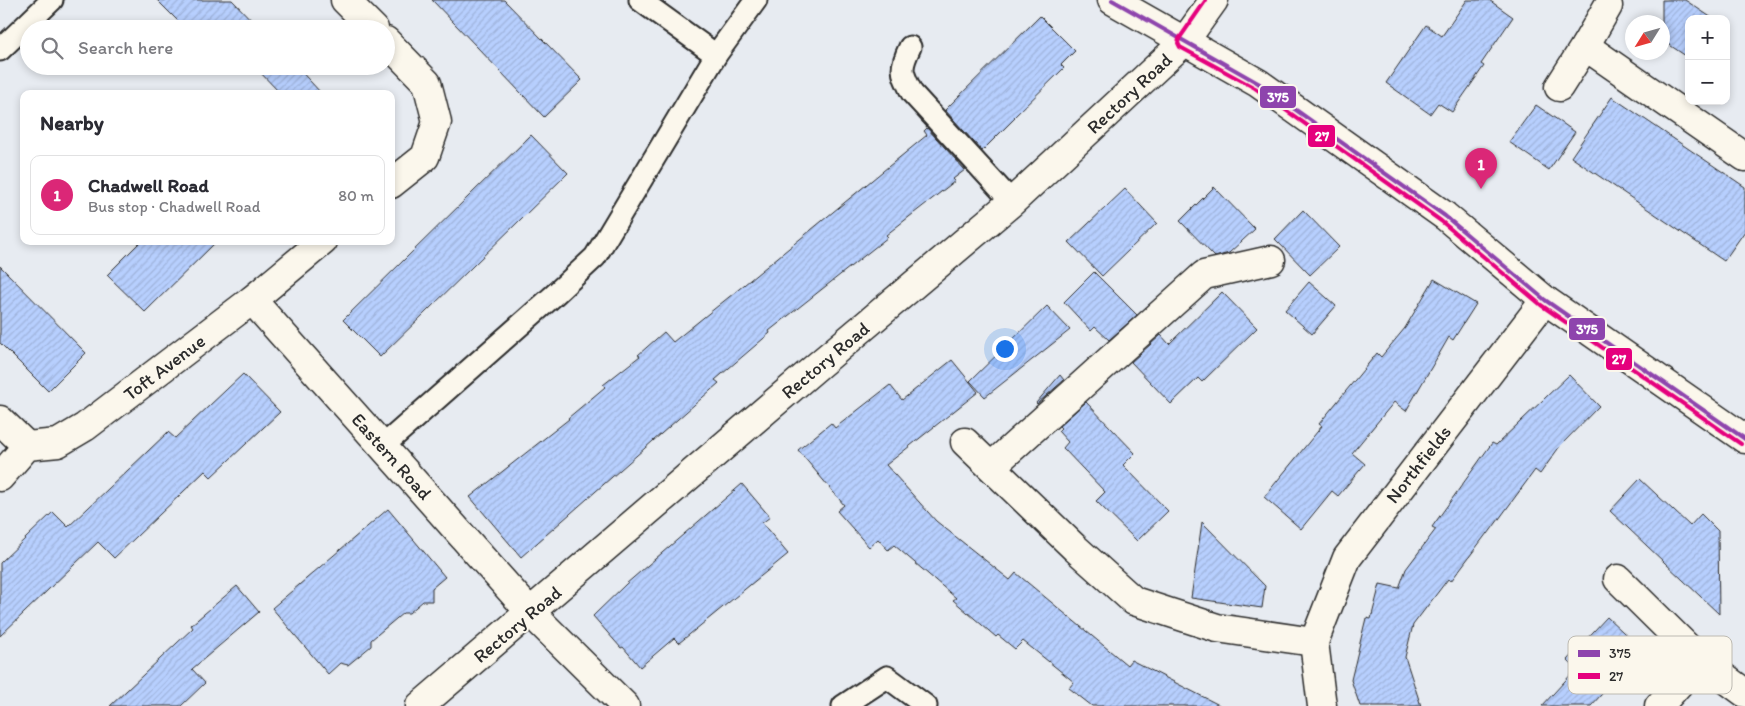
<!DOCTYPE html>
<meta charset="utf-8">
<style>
:root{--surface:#fff;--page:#f7f7f7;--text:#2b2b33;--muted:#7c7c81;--line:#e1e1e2;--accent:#db2777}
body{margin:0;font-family:Itim,sans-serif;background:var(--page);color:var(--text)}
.controls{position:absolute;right:15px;top:15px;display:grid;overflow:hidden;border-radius:10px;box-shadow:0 2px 8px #0003}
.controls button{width:45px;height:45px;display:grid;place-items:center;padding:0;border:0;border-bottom:1px solid var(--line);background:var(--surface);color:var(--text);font:25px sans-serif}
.compass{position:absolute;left:1625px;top:15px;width:45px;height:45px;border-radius:50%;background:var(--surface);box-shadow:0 2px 8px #0003;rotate:233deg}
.you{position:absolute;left:1004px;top:348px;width:18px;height:18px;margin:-12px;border:4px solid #fff;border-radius:50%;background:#1a73e8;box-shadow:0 0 0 8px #1a73e833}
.badge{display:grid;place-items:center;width:32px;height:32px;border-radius:50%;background:var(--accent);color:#fff;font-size:16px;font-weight:700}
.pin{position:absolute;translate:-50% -41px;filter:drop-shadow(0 1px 2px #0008)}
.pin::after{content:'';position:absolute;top:26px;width:18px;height:15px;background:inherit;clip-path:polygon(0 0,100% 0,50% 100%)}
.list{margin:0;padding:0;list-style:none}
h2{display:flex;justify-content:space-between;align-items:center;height:65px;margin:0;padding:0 20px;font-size:21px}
h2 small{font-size:16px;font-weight:400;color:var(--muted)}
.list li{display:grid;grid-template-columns:32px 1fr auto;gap:15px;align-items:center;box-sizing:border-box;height:80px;margin:0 10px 10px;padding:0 10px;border:1px solid var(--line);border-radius:10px}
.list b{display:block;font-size:19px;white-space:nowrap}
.list p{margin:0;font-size:16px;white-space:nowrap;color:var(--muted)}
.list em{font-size:16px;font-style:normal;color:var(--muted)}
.icon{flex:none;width:28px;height:28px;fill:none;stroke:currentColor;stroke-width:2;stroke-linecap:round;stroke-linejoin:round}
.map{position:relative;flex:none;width:1745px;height:706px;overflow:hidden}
.search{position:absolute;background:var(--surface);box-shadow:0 2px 8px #0003;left:20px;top:20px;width:375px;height:55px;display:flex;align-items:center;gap:12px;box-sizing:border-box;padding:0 18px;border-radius:28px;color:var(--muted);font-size:19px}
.panel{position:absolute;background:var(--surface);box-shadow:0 2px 8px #0003;left:20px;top:90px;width:375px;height:155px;border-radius:10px}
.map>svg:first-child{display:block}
.building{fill:url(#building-hatch);stroke:#2b2b2b}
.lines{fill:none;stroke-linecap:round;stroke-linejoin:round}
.service-casing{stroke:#2b2b2b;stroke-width:25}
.minor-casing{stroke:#2b2b2b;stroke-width:31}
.tertiary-casing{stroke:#2b2b2b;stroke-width:31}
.service{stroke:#fbf7ec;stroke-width:21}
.minor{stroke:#fbf7ec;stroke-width:28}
.tertiary{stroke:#fbf7ec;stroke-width:28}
.bus-1-casing{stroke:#fbf7ec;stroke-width:8}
.bus-2-casing{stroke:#fbf7ec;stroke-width:8}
.bus-1{stroke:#8e44ad;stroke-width:4}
.bus-2{stroke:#e5007d;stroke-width:4}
.labels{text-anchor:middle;stroke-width:4;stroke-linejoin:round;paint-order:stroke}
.street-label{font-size:19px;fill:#2b2b2b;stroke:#fbf7ec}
.key{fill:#fbf7ec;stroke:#bdbab2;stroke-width:1}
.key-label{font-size:14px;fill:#2b2b2b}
.line-badge{stroke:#fbf7ec;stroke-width:2}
.badge-label{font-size:14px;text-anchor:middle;font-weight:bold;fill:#fff}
</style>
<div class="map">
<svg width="1745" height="706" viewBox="0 0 1745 706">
<defs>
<pattern id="building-hatch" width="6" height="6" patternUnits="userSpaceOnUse" patternTransform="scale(1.25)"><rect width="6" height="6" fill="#b7cffe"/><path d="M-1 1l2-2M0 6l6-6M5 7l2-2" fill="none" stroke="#9eb2da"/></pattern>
</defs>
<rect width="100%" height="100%" fill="#e7ebf1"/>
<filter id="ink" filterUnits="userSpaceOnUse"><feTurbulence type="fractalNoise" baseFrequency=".02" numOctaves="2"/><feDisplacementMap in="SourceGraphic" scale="10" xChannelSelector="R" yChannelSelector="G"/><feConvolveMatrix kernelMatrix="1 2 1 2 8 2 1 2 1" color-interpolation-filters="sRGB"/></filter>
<g filter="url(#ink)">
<g class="building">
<polygon points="157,0 232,0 260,29 186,29"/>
<polygon points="432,0 504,0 582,80 544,117"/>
<polygon points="1467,0 1489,0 1513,17 1481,64 1484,66 1452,112 1438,103 1430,114 1386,83 1426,25 1442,36"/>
<polygon points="1662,0 1685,0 1712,18 1689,19 1689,52 1686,56 1662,40"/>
<polygon points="1040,16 1075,51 1061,65 1064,68 1014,117 1015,118 982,151 945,110"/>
<polygon points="254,66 296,66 322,94 281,94"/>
<polygon points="1612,97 1745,187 1745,231 1724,261 1571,157"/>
<polygon points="1536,105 1575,132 1549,170 1509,142"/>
<polygon points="927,128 965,170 953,179 955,181 886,235 888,237 769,331 770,333 715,380 719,383 521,557 470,497 569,419 568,418 605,387 603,385 640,356 638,355 664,332 673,342 739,289 927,135 924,131"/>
<polygon points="531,135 568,173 380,357 343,320"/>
<polygon points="1214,187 1255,229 1229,253 1215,257 1180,221"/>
<polygon points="1125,189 1157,223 1102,276 1069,242"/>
<polygon points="1303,210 1339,247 1310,275 1275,239"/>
<polygon points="141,241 217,241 145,312 107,275"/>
<polygon points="0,266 86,353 48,391 0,343"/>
<polygon points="1094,272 1137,315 1109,340 1095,327 1091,331 1064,302"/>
<polygon points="1434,279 1476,304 1453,340 1449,337 1406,411 1394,402 1352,453 1365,464 1338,496 1332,491 1301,529 1264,497 1322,426 1319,424 1377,353 1381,357 1405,328"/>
<polygon points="1309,282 1336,306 1312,334 1285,310"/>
<polygon points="1222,292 1257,328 1202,382 1198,378 1171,404 1131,362 1161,335 1169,344"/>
<polygon points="1047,306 1070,330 985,397 970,381"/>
<polygon points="952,360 978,392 886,465 936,521 1010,580 1016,573 1127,665 1131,660 1221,706 1092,706 1069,688 1074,682 1023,641 1015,649 998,635 996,637 953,600 956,598 894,545 888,550 878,539 869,547 837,511 844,505 798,450 831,423 835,428 890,385 902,400"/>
<polygon points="243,374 280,412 211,477 205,471 114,558 98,542 0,636 0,563 53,512 68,527 168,432 175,438"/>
<polygon points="1060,375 1064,380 1037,404 1036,403"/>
<polygon points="1569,375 1599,406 1560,446 1540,474 1535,470 1488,534 1487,533 1451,581 1448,579 1413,625 1405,657 1421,706 1360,706 1351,680 1366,618 1371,619 1380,584 1399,588 1406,569 1436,529 1432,527 1492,443 1496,445"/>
<polygon points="1086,402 1135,453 1123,465 1168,511 1137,541 1096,501 1105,492 1063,448 1068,442 1058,431 1061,428 1059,426"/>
<polygon points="1640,479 1690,526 1701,514 1718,531 1719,614 1610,511"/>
<polygon points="742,484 770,517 762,523 788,554 679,643 674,638 640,667 623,647 621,648 593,616 626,584"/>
<polygon points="388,509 445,577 432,588 432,601 423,601 409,613 403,613 371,640 371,646 348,665 340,663 328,674 272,608"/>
<polygon points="1202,522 1265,586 1262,608 1191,598"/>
<polygon points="237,586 259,612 192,669 205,683 181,706 110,706 193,628 191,625"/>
<polygon points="1607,617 1638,646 1626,658 1631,662 1591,706 1542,706 1576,669 1567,660"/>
</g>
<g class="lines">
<g class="service-casing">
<g id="service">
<polyline points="640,0 716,55"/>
<path d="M910 47C899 70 902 72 912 93L1012 202"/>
<polyline points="0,50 52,0"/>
<polyline points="383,446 552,297 595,257 716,55 756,0"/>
<polyline points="843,706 887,677 926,706"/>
</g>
</g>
<g class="minor-casing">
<g id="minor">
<polyline points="345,0 374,29"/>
<polyline points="386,41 427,83 437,122 425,157 391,184"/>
<polyline points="1585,46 1608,6"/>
<polyline points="1559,87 1585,46 1745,157"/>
<polyline points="252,300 531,613 625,706"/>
<polyline points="0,420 27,446"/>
<polyline points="965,442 1075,548 1134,601 1217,628 1314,642"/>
<polyline points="992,466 1204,275 1271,260"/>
<polyline points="0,477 27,446 58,443 85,427 252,300 323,241"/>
<polyline points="1618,579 1700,660 1745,693"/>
<polyline points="420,706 815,368 1012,202 1184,42 1214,0"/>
<polyline points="1322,706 1314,642 1347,558 1545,300"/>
<polyline points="1659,706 1700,660"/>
</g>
</g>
<g class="tertiary-casing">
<polyline id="tertiary" points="1112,0 1258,83 1445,216 1545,300 1745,439"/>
</g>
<use href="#service" class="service"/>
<use href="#minor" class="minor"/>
<use href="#tertiary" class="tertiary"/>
<g class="bus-1-casing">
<polyline id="bus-1" points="1112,0 1258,83 1445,216 1545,300 1745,439"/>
</g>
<g class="bus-2-casing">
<polyline id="bus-2" points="1206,0 1179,39 1178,43 1180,47 1255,88 1441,221 1541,305 1741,444"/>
</g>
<use href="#bus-1" class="bus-1"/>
<use href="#bus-2" class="bus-2"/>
</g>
</g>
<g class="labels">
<g class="street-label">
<text transform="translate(1129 93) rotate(-43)" y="7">Rectory Road</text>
<text transform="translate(825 360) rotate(-40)" y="7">Rectory Road</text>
<text transform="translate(164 367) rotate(-37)" y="7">Toft Avenue</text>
<text transform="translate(392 456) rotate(48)" y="7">Eastern Road</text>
<text transform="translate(1418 464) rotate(-52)" y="7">Northfields</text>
<text transform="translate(517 624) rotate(-40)" y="7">Rectory Road</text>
</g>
</g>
<rect x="1568" y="636" width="164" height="58" rx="8" class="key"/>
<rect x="1578" y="650" width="22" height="7" fill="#8e44ad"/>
<rect x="1578" y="673" width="22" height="6" fill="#e5007d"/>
<g class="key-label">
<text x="1609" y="658">375</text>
<text x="1609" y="681">27</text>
</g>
<g class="line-badge">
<rect x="1259" y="85" width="38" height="24" rx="5" fill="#8e44ad"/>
<rect x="1307" y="124" width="29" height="24" rx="5" fill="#e5007d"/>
<rect x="1568" y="317" width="38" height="24" rx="5" fill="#8e44ad"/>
<rect x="1605" y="347" width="28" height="24" rx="5" fill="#e5007d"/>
</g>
<g class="badge-label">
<text x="1278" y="102">375</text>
<text x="1322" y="141">27</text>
<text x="1587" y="334">375</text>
<text x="1619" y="364">27</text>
</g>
</svg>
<div class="controls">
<button>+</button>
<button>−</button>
</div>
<svg class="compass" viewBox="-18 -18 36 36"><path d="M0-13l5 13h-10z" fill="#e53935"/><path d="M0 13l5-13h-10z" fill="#7c7c81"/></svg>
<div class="you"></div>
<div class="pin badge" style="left:1481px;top:189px">1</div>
<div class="search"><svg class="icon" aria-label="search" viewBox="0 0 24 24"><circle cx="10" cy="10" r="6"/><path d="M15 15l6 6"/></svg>Search here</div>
<section class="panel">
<h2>Nearby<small></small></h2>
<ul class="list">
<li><span class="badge">1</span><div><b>Chadwell Road</b><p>Bus stop · Chadwell Road</p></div><em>80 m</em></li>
</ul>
</section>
</div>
